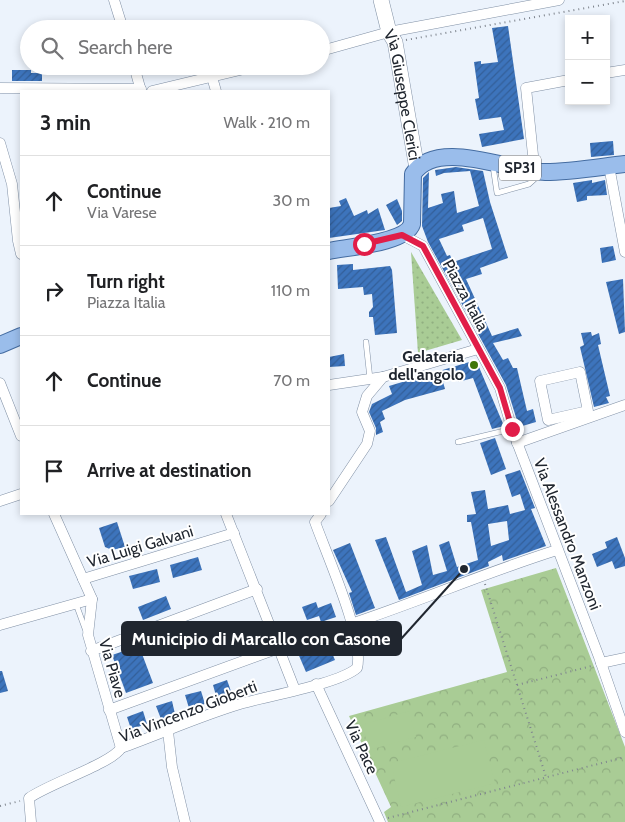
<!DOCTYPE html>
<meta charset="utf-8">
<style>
:root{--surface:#fff;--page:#f6f6f6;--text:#202124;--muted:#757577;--line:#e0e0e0}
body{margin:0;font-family:Cabin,sans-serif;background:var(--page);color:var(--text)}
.controls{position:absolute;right:15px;top:15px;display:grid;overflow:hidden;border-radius:0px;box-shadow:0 2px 8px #0003}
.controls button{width:45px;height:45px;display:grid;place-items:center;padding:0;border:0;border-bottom:1px solid var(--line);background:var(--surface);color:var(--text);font:25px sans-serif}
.stop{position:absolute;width:15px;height:15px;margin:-11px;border:4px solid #e11d48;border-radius:50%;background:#fff}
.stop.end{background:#e11d48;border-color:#fff;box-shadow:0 1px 5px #0008}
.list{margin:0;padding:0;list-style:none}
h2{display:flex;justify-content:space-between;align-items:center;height:65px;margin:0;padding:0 20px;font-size:21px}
h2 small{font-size:16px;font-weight:400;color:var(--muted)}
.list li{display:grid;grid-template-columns:32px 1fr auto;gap:15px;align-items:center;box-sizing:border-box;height:90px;padding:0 20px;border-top:1px solid var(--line)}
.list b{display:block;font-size:19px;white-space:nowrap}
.list p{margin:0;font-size:16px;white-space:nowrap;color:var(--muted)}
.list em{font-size:16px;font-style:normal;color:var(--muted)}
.icon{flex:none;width:28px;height:28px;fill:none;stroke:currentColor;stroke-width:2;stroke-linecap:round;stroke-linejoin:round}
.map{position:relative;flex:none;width:625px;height:822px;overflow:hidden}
.search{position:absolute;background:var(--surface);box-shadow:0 2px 8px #0003;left:20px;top:20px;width:310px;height:55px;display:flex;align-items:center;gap:12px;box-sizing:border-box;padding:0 18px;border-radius:28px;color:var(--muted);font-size:19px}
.panel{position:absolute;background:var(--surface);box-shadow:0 2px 8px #0003;left:20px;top:90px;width:310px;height:425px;border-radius:0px}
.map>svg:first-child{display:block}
.grass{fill:url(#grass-dots)}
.park{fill:url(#park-crowns)}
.pitch{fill:#a9cc95}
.building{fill:url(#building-hatch);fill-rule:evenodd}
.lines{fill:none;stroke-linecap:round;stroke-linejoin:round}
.lane-casing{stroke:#8090a5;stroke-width:6}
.street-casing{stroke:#8090a5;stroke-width:11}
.secondary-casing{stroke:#8090a5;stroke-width:16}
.primary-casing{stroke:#446ca1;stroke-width:18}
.path{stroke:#7f858e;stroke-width:2;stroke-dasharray:1 4;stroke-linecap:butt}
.lane{stroke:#fff;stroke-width:5}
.street{stroke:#fff;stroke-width:10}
.secondary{stroke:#fff;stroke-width:15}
.primary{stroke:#9abdeb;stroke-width:16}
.route{stroke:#e11d48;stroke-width:6}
.poi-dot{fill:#407708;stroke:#fff;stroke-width:2}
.labels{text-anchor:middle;stroke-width:4;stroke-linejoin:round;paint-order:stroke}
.shield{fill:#fff;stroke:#63676d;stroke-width:1}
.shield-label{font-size:15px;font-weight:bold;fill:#20262f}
.street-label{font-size:16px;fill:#20262f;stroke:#fff}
.poi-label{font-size:16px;font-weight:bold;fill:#20262f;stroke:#fff;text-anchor:end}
.leader{fill:none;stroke:#20262f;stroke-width:2}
.callout-dot{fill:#20262f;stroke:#fff;stroke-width:2}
.callout{fill:#20262f;stroke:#20262f;stroke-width:2}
.callout-label{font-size:18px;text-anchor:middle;font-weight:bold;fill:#fff}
</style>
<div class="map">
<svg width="625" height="822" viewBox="0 0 625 822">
<defs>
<pattern id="grass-dots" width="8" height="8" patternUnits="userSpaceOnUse" patternTransform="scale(1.25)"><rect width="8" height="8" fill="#a9cc95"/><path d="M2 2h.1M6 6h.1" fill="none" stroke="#91af81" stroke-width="1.8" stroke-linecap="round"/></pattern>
<pattern id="park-crowns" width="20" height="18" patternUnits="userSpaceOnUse" patternTransform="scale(1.25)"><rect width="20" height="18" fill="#a9cc95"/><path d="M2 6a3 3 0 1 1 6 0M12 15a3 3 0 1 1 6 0" fill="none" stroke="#91af81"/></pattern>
<pattern id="building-hatch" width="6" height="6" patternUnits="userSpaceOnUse" patternTransform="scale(1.25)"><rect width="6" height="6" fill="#3d74bc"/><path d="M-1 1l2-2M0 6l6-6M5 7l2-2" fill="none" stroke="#335f99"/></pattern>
</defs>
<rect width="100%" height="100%" fill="#ecf3fc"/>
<polygon class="grass" points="411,252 462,340 418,353"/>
<polygon class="park" points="556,568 625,747 625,822 388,822 384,812 391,807 349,716 507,672 481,590"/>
<g class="pitch">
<polygon points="409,711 416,737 369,750 362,725"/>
<polygon points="484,740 495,783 401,807 391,763"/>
</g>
<g class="building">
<polygon points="508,26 524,139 482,147 479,134 504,130 501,117 479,120 475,99 479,98 474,62 481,61 481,64 498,62 492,28"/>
<polygon points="12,70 31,70 31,73 42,73 42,81 12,81"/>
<polygon points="613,141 614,155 591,157 590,143"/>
<path d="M456 167 483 171 490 202 508 258 480 268 482 274 466 279 492 336 518 328 522 336 493 343 503 360 508 358 513 368H517L527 411 533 409 536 422 519 427 506 385 428 242 422 226 423 178 429 172 428 208 443 203 441 194 454 191 457 213 479 206 470 171 444 173 436 176 435 170ZM483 218 492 249 453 262 450 255 447 256 439 239 464 231 462 225Z"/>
<polygon points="592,180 592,183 605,180 607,195 587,196 587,200 577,202 573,183"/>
<polygon points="346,198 354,216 367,210 368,214 378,208 385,230 329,238 329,208 341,206 339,201"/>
<polygon points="397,199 402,211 402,221 397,225 386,205"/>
<polygon points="613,246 616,260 602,263 600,248"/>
<polygon points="353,264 353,270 390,266 392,270 397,333 375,335 373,317 369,317 369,312 373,307 372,294 364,295 363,287 338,289 337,265"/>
<polygon points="623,279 625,332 619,334 606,282"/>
<polygon points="591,332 592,336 599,333 601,344 598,345 610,396 606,397 609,403 594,407 580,347 584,345 581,333"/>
<polygon points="344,354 345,366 329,367 329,357"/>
<polygon points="476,360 504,426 492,429 473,378 458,382 457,377 443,382 445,389 405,400 382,411 385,419 380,422 383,432 376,435 376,428 369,412 372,404 392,394 389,386"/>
<polygon points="495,438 506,469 491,475 480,443"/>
<path d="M520 470 535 508 531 509 546 546 503 561 502 555 488 562 489 566 399 600 375 540 386 537 406 592 422 585 412 551 427 545 433 575 447 571 439 545 449 541 457 567 478 560 471 522H467V515L476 514 471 492 485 490 488 509 508 505 510 514 529 509 525 510 520 494 512 497 505 475ZM507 521 509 540 491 546 488 524Z"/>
<polygon points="117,522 125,547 112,550 105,547 99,528"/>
<polygon points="617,537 625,558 625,566 615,569 612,561 597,567 592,554 607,548 605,542"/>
<polygon points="350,543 375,608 356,615 349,593 352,592 333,550"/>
<polygon points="198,557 202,570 173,578 170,565"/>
<polygon points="157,569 160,582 133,589 129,576"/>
<polygon points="166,596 171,609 143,620 138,607"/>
<polygon points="316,602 318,608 331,603 336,617 321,622 319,616 307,620 302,607"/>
<polygon points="326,639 335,660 306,672 297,651"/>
<polygon points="139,646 153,683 126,693 112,655"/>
<polygon points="0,671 2,671 8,691 0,693"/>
<polygon points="227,680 232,694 217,699 213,685"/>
<polygon points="201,691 205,704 189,708 185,695"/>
<polygon points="172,701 175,714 161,719 156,706"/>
<polygon points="143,711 147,724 131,729 127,717"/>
</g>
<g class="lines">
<g class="lane-casing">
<g id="lane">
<polyline points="493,166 497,193 529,184 539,175"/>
<polyline points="366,342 370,379"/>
<polyline points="458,442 512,429"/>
<polyline points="76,604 87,634"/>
</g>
</g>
<g class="street-casing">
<g id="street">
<polyline points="114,0 123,29"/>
<polyline points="321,51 389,32 559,0"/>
<polyline points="134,66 141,91"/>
<polyline points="606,73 625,70"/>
<polyline points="212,77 216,91"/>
<polyline points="0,88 141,89"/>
<polyline points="152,91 256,66"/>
<polyline points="0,143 12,184 18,241 21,254"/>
<polyline points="609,166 625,252"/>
<polyline points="531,170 533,155 526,88 569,80"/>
<polyline points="402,235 423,246 500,388 512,429 599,657 625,732"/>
<polygon points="580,372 588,411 548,420 540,381"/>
<polyline points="0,383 21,436"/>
<polyline points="329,385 383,377"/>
<polyline points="517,443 625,405"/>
<polyline points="0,501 21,494"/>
<polyline points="329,501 367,444 370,431 362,412 367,396 383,377 478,349"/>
<polyline points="54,514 92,599 88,635 121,748"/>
<polyline points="226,514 295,690"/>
<polyline points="83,579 234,533"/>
<path d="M351 624C420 601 487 572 557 550"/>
<polyline points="0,625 92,599"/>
<polyline points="91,651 257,589"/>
<polyline points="601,663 625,658"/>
<polyline points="316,684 380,822"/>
<polyline points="109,710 279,648"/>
<polyline points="168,731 172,767 185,822"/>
<path d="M31 822 29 798C50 783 111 764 121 748 160 734 200 716 240 704 267 696 339 684 357 668 365 640 326 553 315 522L321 514"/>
</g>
</g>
<g class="secondary-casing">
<g id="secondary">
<path id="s1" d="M381 0 389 32 395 42 417 169"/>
</g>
</g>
<g class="primary-casing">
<g id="primary">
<path d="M329 251C348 247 406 243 412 224L413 174C437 137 511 172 545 172 571 172 599 167 625 164"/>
<polyline points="0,345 21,336"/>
</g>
</g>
<g class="path">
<polyline points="406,40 625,1"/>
<polyline points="485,584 546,777"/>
<polyline points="517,685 592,666"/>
<polyline points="0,806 20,801"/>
<polyline points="388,818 625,757"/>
</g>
<use href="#lane" class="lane"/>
<use href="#street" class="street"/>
<use href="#secondary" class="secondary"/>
<use href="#primary" class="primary"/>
</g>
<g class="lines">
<polyline class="route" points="364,244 402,235 423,246 500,388 512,429"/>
</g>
<circle class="poi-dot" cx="474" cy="365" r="5"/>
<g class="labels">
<rect class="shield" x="499" y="155.5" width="42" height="25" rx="4"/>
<g class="shield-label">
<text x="520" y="173">SP31</text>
</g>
<g class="street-label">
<text dy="6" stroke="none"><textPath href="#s1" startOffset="98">Via Giuseppe Clerici</textPath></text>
<text transform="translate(466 295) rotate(62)" y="6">Piazza Italia</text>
<text transform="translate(568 534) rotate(69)" y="6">Via Alessandro Manzoni</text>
<text transform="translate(140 546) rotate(-17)" y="6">Via Luigi Galvani</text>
<text transform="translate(113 668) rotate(74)" y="6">Via Piave</text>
<text transform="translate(188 711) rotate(-21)" y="6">Via Vincenzo Gioberti</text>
<text transform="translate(362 747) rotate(65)" y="6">Via Pace</text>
</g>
<g class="poi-label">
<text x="464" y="362">Gelateria<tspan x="464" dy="18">dell'angolo</tspan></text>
</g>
</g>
<path class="leader" d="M464 569L401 639"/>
<circle class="callout-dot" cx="464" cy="569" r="5"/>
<rect class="callout" x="122" y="622" width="279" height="33" rx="5"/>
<g class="callout-label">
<text x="261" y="645">Municipio di Marcallo con Casone</text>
</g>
</svg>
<div class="controls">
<button>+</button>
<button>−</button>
</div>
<div class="stop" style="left:364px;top:244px"></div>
<div class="stop end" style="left:512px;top:429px"></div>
<div class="search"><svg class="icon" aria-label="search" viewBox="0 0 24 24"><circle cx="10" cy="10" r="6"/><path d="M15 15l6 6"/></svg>Search here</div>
<section class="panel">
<h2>3 min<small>Walk · 210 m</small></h2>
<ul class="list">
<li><svg class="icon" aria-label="ahead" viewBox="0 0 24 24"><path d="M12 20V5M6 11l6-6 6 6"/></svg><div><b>Continue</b><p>Via Varese</p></div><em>30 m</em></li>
<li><svg class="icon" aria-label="right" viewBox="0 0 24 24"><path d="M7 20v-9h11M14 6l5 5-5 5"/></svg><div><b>Turn right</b><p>Piazza Italia</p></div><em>110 m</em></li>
<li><svg class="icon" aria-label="ahead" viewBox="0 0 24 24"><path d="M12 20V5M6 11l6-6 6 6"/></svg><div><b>Continue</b></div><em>70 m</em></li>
<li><svg class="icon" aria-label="arrive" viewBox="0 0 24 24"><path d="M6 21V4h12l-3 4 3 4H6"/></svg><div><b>Arrive at destination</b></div></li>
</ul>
</section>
</div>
